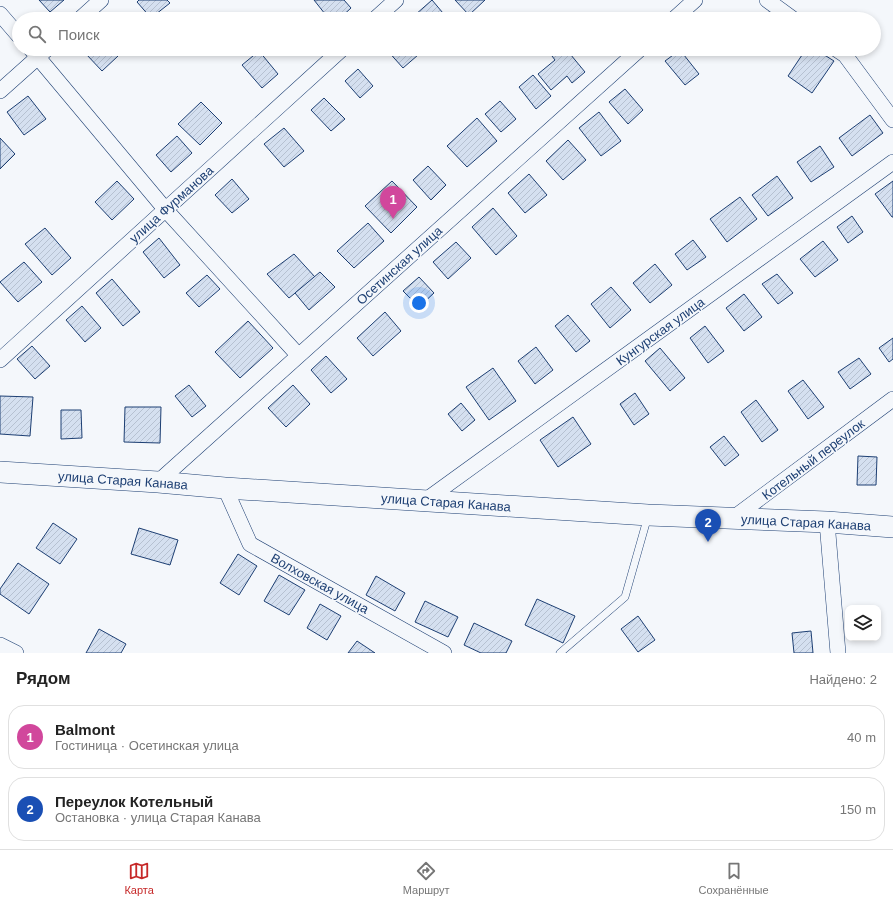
<!DOCTYPE html>
<html lang="ru">
<meta charset="utf-8">
<style>
:root{--surface:#fff;--page:#f2f2f2;--text:#222;--muted:#767676;--line:#e0e0e0;--accent:#c62828}
body{margin:0;font-family:Arial,sans-serif;background:var(--page);color:var(--text)}
.controls{position:absolute;right:12px;bottom:12px;display:grid;overflow:hidden;border-radius:8px;box-shadow:0 2px 6px #0003}
.controls button{width:36px;height:36px;display:grid;place-items:center;padding:0;border:0;border-bottom:1px solid var(--line);background:var(--surface);color:var(--text);font:20px sans-serif}
.you{position:absolute;left:419px;top:303px;width:14px;height:14px;margin:-10px;border:3px solid #fff;border-radius:50%;background:#1a73e8;box-shadow:0 0 0 6px #1a73e833}
.badge{display:grid;place-items:center;width:26px;height:26px;border-radius:50%;background:var(--accent);color:#fff;font-size:13px;font-weight:700}
.pin{position:absolute;translate:-50% -33px;filter:drop-shadow(0 1px 2px #0008)}
.pin::after{content:'';position:absolute;top:21px;width:14px;height:12px;background:inherit;clip-path:polygon(0 0,100% 0,50% 100%)}
.list{margin:0;padding:0;list-style:none}
h2{display:flex;justify-content:space-between;align-items:center;height:52px;margin:0;padding:0 16px;font-size:17px}
h2 small{font-size:13px;font-weight:400;color:var(--muted)}
.list li{display:grid;grid-template-columns:26px 1fr auto;gap:12px;align-items:center;box-sizing:border-box;height:64px;margin:0 8px 8px;padding:0 8px;border:1px solid var(--line);border-radius:16px}
.list b{display:block;font-size:15px;white-space:nowrap}
.list p{margin:0;font-size:13px;white-space:nowrap;color:var(--muted)}
.list em{font-size:13px;font-style:normal;color:var(--muted)}
.icon{flex:none;width:22px;height:22px;fill:none;stroke:currentColor;stroke-width:2;stroke-linecap:round;stroke-linejoin:round}
.map{position:relative;flex:none;width:893px;height:653px;overflow:hidden}
.search{position:absolute;background:var(--surface);box-shadow:0 2px 6px #0003;left:12px;right:12px;top:12px;height:44px;display:flex;align-items:center;gap:10px;box-sizing:border-box;padding:0 14px;border-radius:22px;color:var(--muted);font-size:15px}
.sheet{height:196px;background:var(--surface)}
nav{display:flex;justify-content:space-around;align-items:center;box-sizing:border-box;height:56px;border-top:1px solid var(--line);background:var(--surface);font-size:11px;color:var(--muted)}
nav a{display:grid;justify-items:center;gap:2px}
nav .on{color:var(--accent)}
.map>svg:first-child{display:block}
.building{fill:url(#building-hatch);stroke:#1d3f73}
.lines{fill:none;stroke-linecap:round;stroke-linejoin:round}
.lane-casing{stroke:#1d3f73;stroke-width:8}
.street-casing{stroke:#1d3f73;stroke-width:16}
.secondary-casing{stroke:#1d3f73;stroke-width:22}
.lane{stroke:#f4f7fb;stroke-width:7}
.street{stroke:#f4f7fb;stroke-width:15}
.secondary{stroke:#f4f7fb;stroke-width:21}
.labels{text-anchor:middle;stroke-width:3;stroke-linejoin:round;paint-order:stroke}
.street-label{font-size:13px;fill:#1d3f73;stroke:#f4f7fb}
</style>
<div class="map">
<svg width="893" height="653" viewBox="0 0 893 653">
<defs>
<pattern id="building-hatch" width="6" height="6" patternUnits="userSpaceOnUse"><rect width="6" height="6" fill="#d5e0f0"/><path d="M-1 1l2-2M0 6l6-6M5 7l2-2" fill="none" stroke="#b6c1d1"/></pattern>
</defs>
<rect width="100%" height="100%" fill="#f4f7fb"/>
<g class="building">
<polygon points="39,0 64,0 50,12"/>
<polygon points="139,0 167,0 170,3 151,18 137,2"/>
<polygon points="314,0 344,0 351,8 339,19 329,19"/>
<polygon points="432,0 448,19 419,19 415,15"/>
<polygon points="455,0 485,0 469,15"/>
<polygon points="768,12 779,19 764,19"/>
<polygon points="617,13 623,19 610,19"/>
<polygon points="91,49 111,49 118,56 102,71 86,54"/>
<polygon points="386,49 412,49 418,55 403,68"/>
<polygon points="560,49 566,49 585,72 572,83 567,76 551,90 538,74 555,60 552,56"/>
<polygon points="806,49 815,49 834,61 812,93 788,76"/>
<polygon points="680,50 699,74 685,85 665,61"/>
<polygon points="259,51 278,74 262,88 242,65"/>
<polygon points="358,69 373,86 360,98 345,81"/>
<polygon points="533,75 551,96 536,109 519,87"/>
<polygon points="625,89 643,110 628,124 609,102"/>
<polygon points="28,96 46,119 24,135 7,112"/>
<polygon points="324,98 345,119 331,131 311,110"/>
<polygon points="500,101 516,119 501,132 485,114"/>
<polygon points="201,102 222,123 200,145 178,124"/>
<polygon points="599,112 621,141 601,156 579,128"/>
<polygon points="870,115 883,133 852,156 839,138"/>
<polygon points="477,118 497,141 467,167 447,146"/>
<polygon points="284,128 304,151 284,167 264,144"/>
<polygon points="177,136 192,153 171,172 156,155"/>
<polygon points="0,138 15,154 0,169"/>
<polygon points="568,140 586,160 563,180 546,161"/>
<polygon points="820,146 834,167 811,182 797,162"/>
<polygon points="428,166 446,185 431,200 413,180"/>
<polygon points="529,174 547,195 525,213 508,193"/>
<polygon points="777,176 793,198 768,216 752,195"/>
<polygon points="232,179 249,199 232,213 215,195"/>
<polygon points="117,181 134,199 112,220 95,202"/>
<polygon points="392,181 417,207 391,233 365,206"/>
<polygon points="893,181 893,217 892,217 875,194"/>
<polygon points="740,197 757,219 727,242 710,219"/>
<polygon points="493,208 517,236 496,255 472,227"/>
<polygon points="852,216 863,232 848,243 837,227"/>
<polygon points="368,223 384,241 354,268 337,251"/>
<polygon points="45,228 71,258 52,275 25,244"/>
<polygon points="159,238 180,265 164,278 143,252"/>
<polygon points="693,240 706,257 687,270 675,254"/>
<polygon points="823,241 838,260 815,277 800,259"/>
<polygon points="456,242 471,258 448,279 433,262"/>
<polygon points="294,254 315,277 289,298 267,274"/>
<polygon points="24,262 42,282 18,302 0,282"/>
<polygon points="655,264 672,285 650,303 633,283"/>
<polygon points="320,272 335,287 309,310 295,293"/>
<polygon points="777,274 793,293 778,304 762,284"/>
<polygon points="207,275 220,289 199,307 186,293"/>
<polygon points="419,277 434,293 419,307 403,291"/>
<polygon points="112,279 140,312 123,326 96,293"/>
<polygon points="611,287 631,310 610,328 591,304"/>
<polygon points="744,294 762,317 744,331 726,308"/>
<polygon points="82,306 101,328 85,342 66,320"/>
<polygon points="385,312 401,331 373,356 357,338"/>
<polygon points="568,315 590,341 576,352 555,326"/>
<polygon points="248,321 273,348 240,378 215,352"/>
<polygon points="705,326 724,351 708,363 690,338"/>
<polygon points="893,338 893,359 889,362 879,348"/>
<polygon points="32,346 50,366 35,379 17,359"/>
<polygon points="536,347 553,370 535,384 518,361"/>
<polygon points="660,348 685,378 670,391 645,361"/>
<polygon points="326,356 347,379 331,393 311,370"/>
<polygon points="859,358 871,374 850,389 838,372"/>
<polygon points="493,368 516,401 489,420 466,387"/>
<polygon points="803,380 824,407 808,419 788,391"/>
<polygon points="189,385 206,406 192,417 175,396"/>
<polygon points="293,385 310,404 286,427 268,408"/>
<polygon points="635,393 649,414 634,425 620,404"/>
<polygon points="0,396 33,397 30,436 0,434"/>
<polygon points="756,400 778,430 762,442 741,412"/>
<polygon points="461,403 475,420 462,431 448,414"/>
<polygon points="125,407 161,407 160,443 124,442"/>
<polygon points="61,410 81,410 82,438 61,439"/>
<polygon points="573,417 591,444 558,467 540,440"/>
<polygon points="724,436 739,455 725,466 710,447"/>
<polygon points="858,456 877,457 876,485 857,485"/>
<polygon points="53,523 77,539 60,564 36,548"/>
<polygon points="139,528 178,540 170,565 131,554"/>
<polygon points="238,554 257,566 239,595 220,583"/>
<polygon points="18,563 49,584 29,614 0,594 0,589"/>
<polygon points="279,575 305,590 289,615 264,601"/>
<polygon points="376,576 405,593 395,611 366,595"/>
<polygon points="537,599 575,616 563,643 525,625"/>
<polygon points="425,601 458,617 448,637 415,622"/>
<polygon points="320,604 341,616 327,640 307,628"/>
<polygon points="638,616 655,640 638,652 621,629"/>
<polygon points="474,623 512,641 506,653 481,653 464,645"/>
<polygon points="99,629 126,644 121,653 86,653"/>
<polygon points="811,631 813,653 794,653 792,633"/>
<polygon points="357,641 375,653 348,653"/>
</g>
<g class="lines">
<g class="lane-casing">
<polyline id="lane" points="560,653 625,597 648,516"/>
</g>
<g class="street-casing">
<g id="street">
<polyline points="767,0 793,19"/>
<polyline points="0,14 19,36"/>
<polyline points="80,19 101,0"/>
<polyline points="375,19 396,0"/>
<polyline points="674,19 695,0"/>
<polyline points="31,49 165,209 298,355"/>
<polyline points="836,49 845,55 893,120"/>
<polyline points="0,91 47,49"/>
<polyline points="0,360 342,49"/>
<polyline points="158,482 640,49"/>
<polyline points="225,488 250,544 444,653"/>
<polyline points="426,500 893,162"/>
<polyline points="732,519 893,399"/>
<polyline points="827,522 838,653"/>
<polyline points="0,645 16,653"/>
</g>
</g>
<g class="secondary-casing">
<polyline id="secondary" points="0,472 158,482 225,488 648,515 827,522 893,527"/>
</g>
<use href="#lane" class="lane"/>
<use href="#street" class="street"/>
<use href="#secondary" class="secondary"/>
</g>
<g class="labels">
<g class="street-label">
<text transform="translate(171 204) rotate(-42)" y="5">улица Фурманова</text>
<text transform="translate(399 265) rotate(-42)" y="5">Осетинская улица</text>
<text transform="translate(660 331) rotate(-36)" y="5">Кунгурская улица</text>
<text transform="translate(813 459) rotate(-37)" y="5">Котельный переулок</text>
<text transform="translate(123 480) rotate(4)" y="5">улица Старая Канава</text>
<text transform="translate(446 502) rotate(4)" y="5">улица Старая Канава</text>
<text transform="translate(806 522) rotate(3)" y="5">улица Старая Канава</text>
<text transform="translate(320 583) rotate(29)" y="5">Волховская улица</text>
</g>
</g>
</svg>
<div class="controls">
<button><svg class="icon" aria-label="layers" viewBox="0 0 24 24"><path d="M12 4l9 5-9 5-9-5zM3 14l9 5 9-5"/></svg></button>
</div>
<div class="you"></div>
<div class="pin badge" style="left:393px;top:219px;background:#d1479c">1</div>
<div class="pin badge" style="left:708px;top:542px;background:#1a4fb4">2</div>
<div class="search"><svg class="icon" aria-label="search" viewBox="0 0 24 24"><circle cx="10" cy="10" r="6"/><path d="M15 15l6 6"/></svg>Поиск</div>
</div>
<section class="sheet">
<h2>Рядом<small>Найдено: 2</small></h2>
<ul class="list">
<li><span class="badge" style="background:#d1479c">1</span><div><b>Balmont</b><p>Гостиница · Осетинская улица</p></div><em>40 m</em></li>
<li><span class="badge" style="background:#1a4fb4">2</span><div><b>Переулок Котельный</b><p>Остановка · улица Старая Канава</p></div><em>150 m</em></li>
</ul>
</section>
<nav>
<a class="on"><svg class="icon" aria-label="map" viewBox="0 0 24 24"><path d="M3 6l6-2 6 2 6-2v14l-6 2-6-2-6 2zM9 4v14M15 6v14"/></svg>Карта</a>
<a><svg class="icon" aria-label="directions" viewBox="0 0 24 24"><path d="M12 3l9 9-9 9-9-9zM9 14v-3h6M13 9l2 2-2 2"/></svg>Маршрут</a>
<a><svg class="icon" aria-label="saved" viewBox="0 0 24 24"><path d="M7 4h10v16l-5-4-5 4z"/></svg>Сохранённые</a>
</nav>
